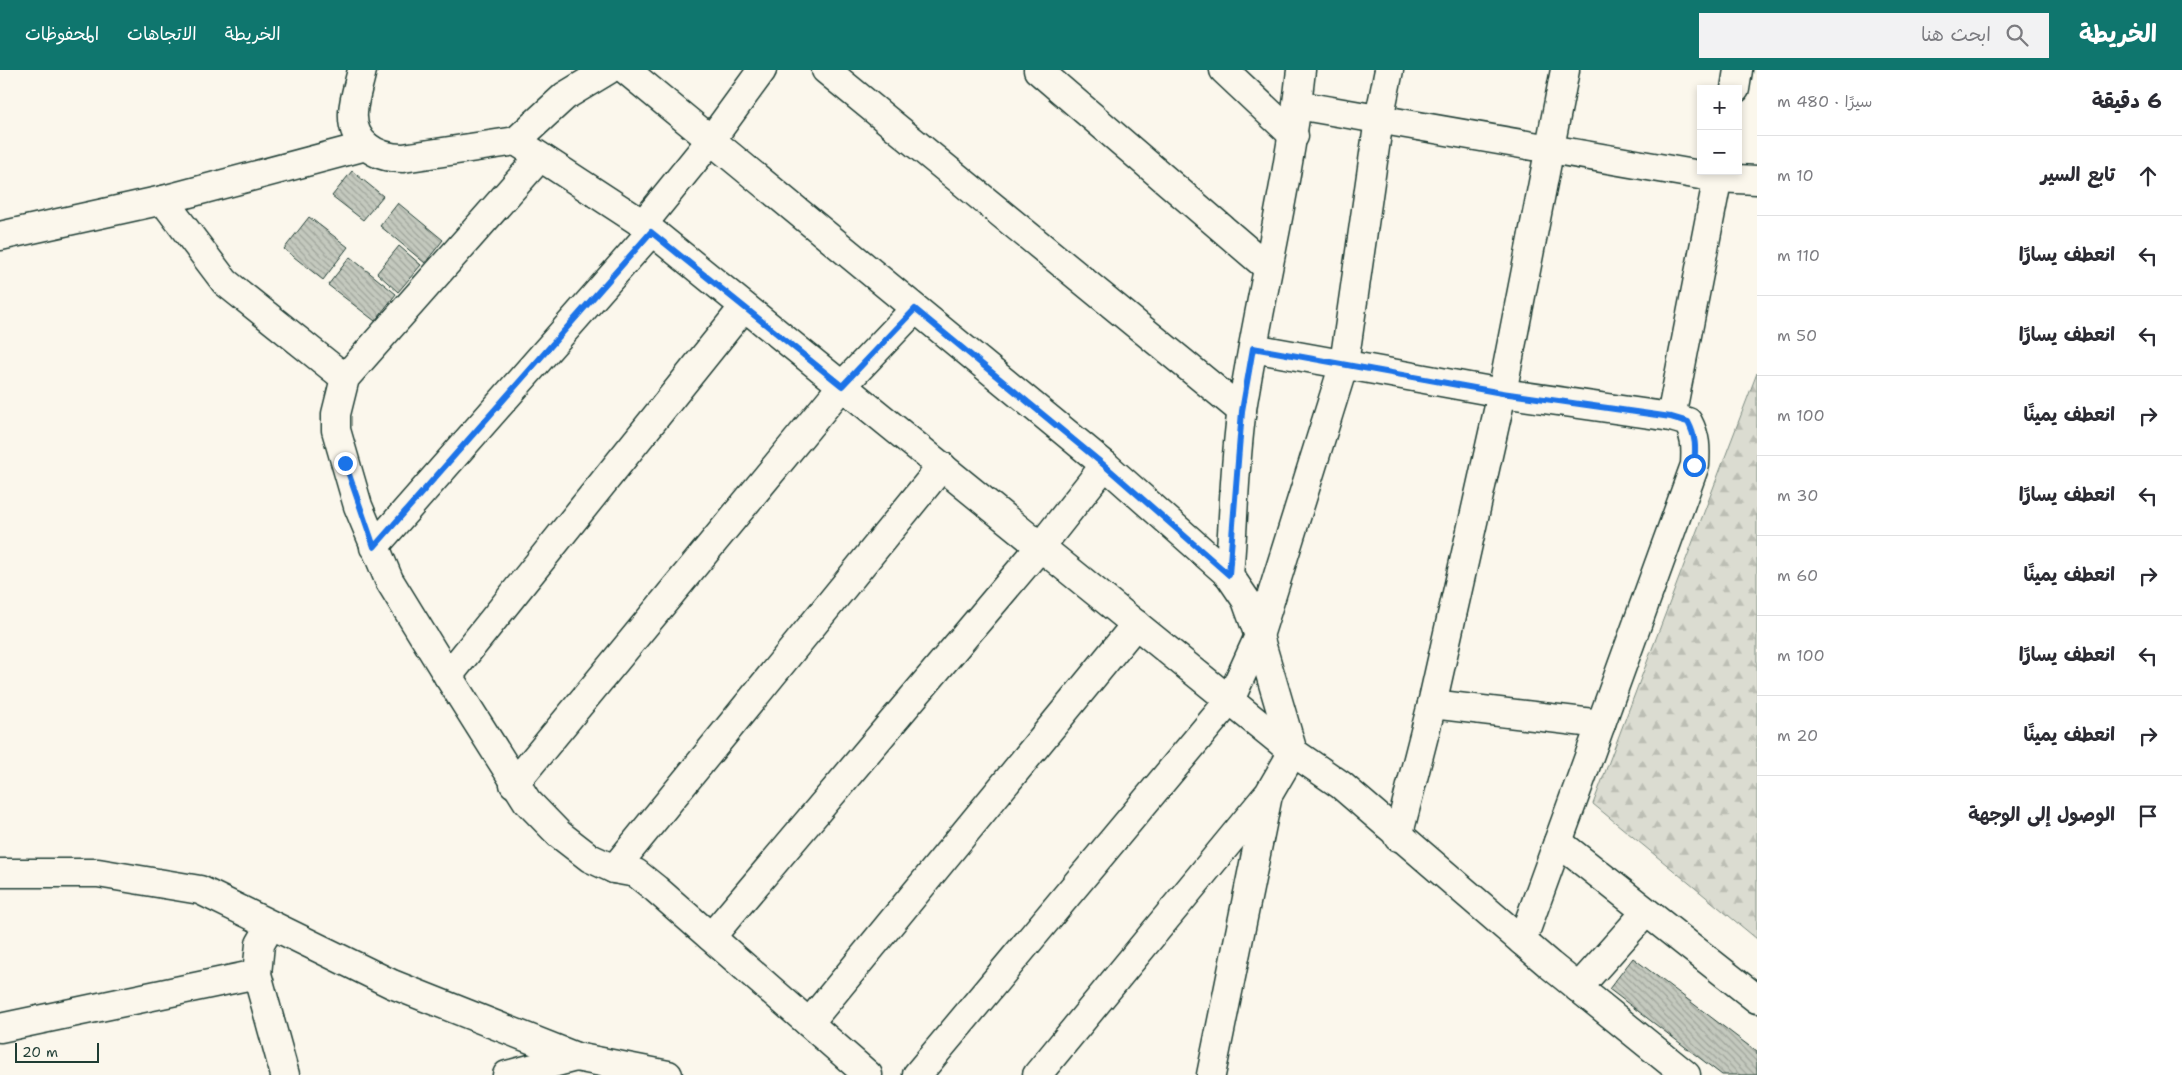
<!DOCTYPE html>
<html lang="ar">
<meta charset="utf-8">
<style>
:root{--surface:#fff;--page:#f2f2f3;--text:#2b2b33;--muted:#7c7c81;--line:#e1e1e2;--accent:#0f766e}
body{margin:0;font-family:"Shantell Sans","Playpen Sans Arabic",sans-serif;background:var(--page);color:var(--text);direction:rtl}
.controls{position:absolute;right:15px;top:15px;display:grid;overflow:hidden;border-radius:0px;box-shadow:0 2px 8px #0003}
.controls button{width:45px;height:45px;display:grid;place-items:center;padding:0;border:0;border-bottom:1px solid var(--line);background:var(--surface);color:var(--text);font:25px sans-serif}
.scale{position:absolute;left:15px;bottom:12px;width:84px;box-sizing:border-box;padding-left:5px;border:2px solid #1f3d34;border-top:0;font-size:14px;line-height:18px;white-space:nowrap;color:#1f3d34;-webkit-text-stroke:4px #fbf7ec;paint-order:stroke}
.stop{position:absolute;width:15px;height:15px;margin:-11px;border:4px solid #1a73e8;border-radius:50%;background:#fff}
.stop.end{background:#1a73e8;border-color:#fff;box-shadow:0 1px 5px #0008}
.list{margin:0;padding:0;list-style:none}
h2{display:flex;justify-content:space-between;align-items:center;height:65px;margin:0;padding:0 20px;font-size:21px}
h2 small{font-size:16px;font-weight:400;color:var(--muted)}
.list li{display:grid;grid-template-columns:32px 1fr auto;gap:15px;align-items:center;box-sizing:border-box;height:80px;padding:0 20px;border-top:1px solid var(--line)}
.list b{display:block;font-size:19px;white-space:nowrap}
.list em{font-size:16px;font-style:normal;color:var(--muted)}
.icon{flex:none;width:28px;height:28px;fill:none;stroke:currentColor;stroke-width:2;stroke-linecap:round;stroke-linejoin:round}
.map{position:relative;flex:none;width:1757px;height:1005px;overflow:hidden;direction:ltr}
header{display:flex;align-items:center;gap:30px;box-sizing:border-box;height:70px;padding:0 25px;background:var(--accent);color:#fff}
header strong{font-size:24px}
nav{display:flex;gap:28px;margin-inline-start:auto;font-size:18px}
.search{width:350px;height:45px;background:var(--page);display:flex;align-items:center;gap:12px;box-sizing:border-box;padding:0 18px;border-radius:0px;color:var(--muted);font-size:19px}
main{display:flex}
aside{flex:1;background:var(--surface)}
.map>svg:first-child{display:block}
.forest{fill:url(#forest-firs);stroke:#7d8c82}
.building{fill:url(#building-back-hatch);stroke:#1f3d34}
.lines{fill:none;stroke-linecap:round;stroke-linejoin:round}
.minor-casing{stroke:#1f3d34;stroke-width:31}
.secondary-casing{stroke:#1f3d34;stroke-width:31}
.minor{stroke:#fbf7ec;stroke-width:28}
.secondary{stroke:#fbf7ec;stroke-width:28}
.route{stroke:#1a73e8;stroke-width:6}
</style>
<header>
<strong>الخريطة</strong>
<div class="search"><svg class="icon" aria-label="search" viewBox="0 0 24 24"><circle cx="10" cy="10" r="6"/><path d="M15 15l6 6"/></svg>ابحث هنا</div>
<nav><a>الخريطة</a><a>الاتجاهات</a><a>المحفوظات</a></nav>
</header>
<main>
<aside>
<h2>6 دقيقة<small>سيرًا · 480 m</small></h2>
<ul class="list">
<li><svg class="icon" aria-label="ahead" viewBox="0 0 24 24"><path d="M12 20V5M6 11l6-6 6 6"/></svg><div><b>تابع السير</b></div><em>10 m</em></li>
<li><svg class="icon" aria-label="left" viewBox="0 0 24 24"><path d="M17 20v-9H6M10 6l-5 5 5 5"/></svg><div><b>انعطف يسارًا</b></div><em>110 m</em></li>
<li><svg class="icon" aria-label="left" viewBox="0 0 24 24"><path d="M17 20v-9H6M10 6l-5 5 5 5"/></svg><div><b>انعطف يسارًا</b></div><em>50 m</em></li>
<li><svg class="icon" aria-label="right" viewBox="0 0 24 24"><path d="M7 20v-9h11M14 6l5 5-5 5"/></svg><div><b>انعطف يمينًا</b></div><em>100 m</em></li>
<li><svg class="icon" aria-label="left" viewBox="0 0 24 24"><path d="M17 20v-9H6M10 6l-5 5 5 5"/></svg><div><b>انعطف يسارًا</b></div><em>30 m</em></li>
<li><svg class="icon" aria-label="right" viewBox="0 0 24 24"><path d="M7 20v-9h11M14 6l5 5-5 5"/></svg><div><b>انعطف يمينًا</b></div><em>60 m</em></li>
<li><svg class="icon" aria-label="left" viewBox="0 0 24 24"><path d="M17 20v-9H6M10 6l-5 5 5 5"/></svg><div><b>انعطف يسارًا</b></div><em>100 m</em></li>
<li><svg class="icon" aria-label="right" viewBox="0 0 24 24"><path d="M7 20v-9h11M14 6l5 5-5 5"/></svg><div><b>انعطف يمينًا</b></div><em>20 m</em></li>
<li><svg class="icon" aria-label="arrive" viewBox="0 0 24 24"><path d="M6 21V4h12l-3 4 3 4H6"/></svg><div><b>الوصول إلى الوجهة</b></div></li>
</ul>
</aside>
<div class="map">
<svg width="1757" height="1005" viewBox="0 0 1757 1005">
<defs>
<pattern id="forest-firs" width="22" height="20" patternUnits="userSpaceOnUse" patternTransform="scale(1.25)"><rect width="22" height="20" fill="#dbdcd1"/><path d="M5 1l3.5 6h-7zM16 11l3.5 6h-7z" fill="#bcbeb4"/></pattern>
<pattern id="building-back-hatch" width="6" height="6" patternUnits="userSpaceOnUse" patternTransform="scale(1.25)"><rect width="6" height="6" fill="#c4c9be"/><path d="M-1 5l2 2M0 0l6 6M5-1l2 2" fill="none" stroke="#9fa49b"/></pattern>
</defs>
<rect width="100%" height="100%" fill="#fbf7ec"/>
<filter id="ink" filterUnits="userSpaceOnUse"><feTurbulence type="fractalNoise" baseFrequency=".02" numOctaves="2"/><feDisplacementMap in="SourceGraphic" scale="10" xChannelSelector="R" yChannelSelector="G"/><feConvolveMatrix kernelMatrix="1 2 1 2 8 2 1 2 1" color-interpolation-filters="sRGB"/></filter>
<g filter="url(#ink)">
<polygon class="forest" points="1757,303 1757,869 1593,734"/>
<g class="building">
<polygon points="352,101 383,126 363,150 332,126"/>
<polygon points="398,133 443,170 425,193 380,156"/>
<polygon points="309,147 348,177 323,210 284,179"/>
<polygon points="399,176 421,195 398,222 377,203"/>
<polygon points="350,187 396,224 375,251 328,215"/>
<polygon points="1633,888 1757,982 1757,1005 1722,1005 1609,919"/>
</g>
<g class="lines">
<g class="minor-casing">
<g id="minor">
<path d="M362 0C359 14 354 28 353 42 351 73 376 88 403 88L516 71 565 26 608 0"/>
<polyline points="626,0 1105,395 1229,505 1246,530 1259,566 1293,682 1268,725 1211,1005"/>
<polyline points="826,0 1242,341"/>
<polyline points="1038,0 1267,197"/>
<polyline points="1224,0 1294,66"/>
<polyline points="1735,19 1738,0"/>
<polyline points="1297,35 1717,108 1757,110"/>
<polyline points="516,71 643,154 1293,682 1341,715 1550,895 1686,1005"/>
<polyline points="540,87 345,308 336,344 336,360 358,436 389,510 448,606 527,731 559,764 590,788 614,799 636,803 656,819 868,1005"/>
<polyline points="163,130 225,212 345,308"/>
<polyline points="643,154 711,70 762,0"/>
<polyline points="0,166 163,130 366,76"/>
<path d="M1253 278 1502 323 1671 347 1688 352C1696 367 1696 378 1695 395L1522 871"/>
<polyline points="1671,347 1719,101"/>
<polyline points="374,477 651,162"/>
<path d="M1229 505C1234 450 1234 394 1242 339 1260 226 1289 114 1301 0"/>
<polyline points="448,606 744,237"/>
<polyline points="1432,634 1601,654"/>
<polyline points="514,714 842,316 915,239"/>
<polyline points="1398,767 1432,634 1502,323 1565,0"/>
<polyline points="1558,772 1757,929"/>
<polyline points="614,799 942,396"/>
<polyline points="271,855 260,874 257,904 285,1005"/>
<polyline points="711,867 1041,476 1105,395"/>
<polyline points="1578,918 1646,842"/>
<polyline points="809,953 1136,554"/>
<polyline points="0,958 257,904"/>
<polyline points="507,1005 576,987"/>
<polyline points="917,1005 1230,630 1259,566 1344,294 1379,49 1389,0"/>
<polyline points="1037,1005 1265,728"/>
</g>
</g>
<g class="secondary-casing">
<polyline id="secondary" points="0,803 98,803 200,820 392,914 576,987 668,1005"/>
</g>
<use href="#minor" class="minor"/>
<use href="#secondary" class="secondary"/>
</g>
</g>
<g class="lines" filter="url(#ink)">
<path class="route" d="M345 393 374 477 651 162 842 316 915 239 1104 395 1229 505 1242 341 1253 278 1502 323 1671 347 1688 352C1696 367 1696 378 1694 395"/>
</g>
</svg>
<div class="controls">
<button>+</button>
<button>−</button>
</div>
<div class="scale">20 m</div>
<div class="stop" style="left:1694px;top:395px"></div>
<div class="stop end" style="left:345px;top:393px"></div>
</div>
</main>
